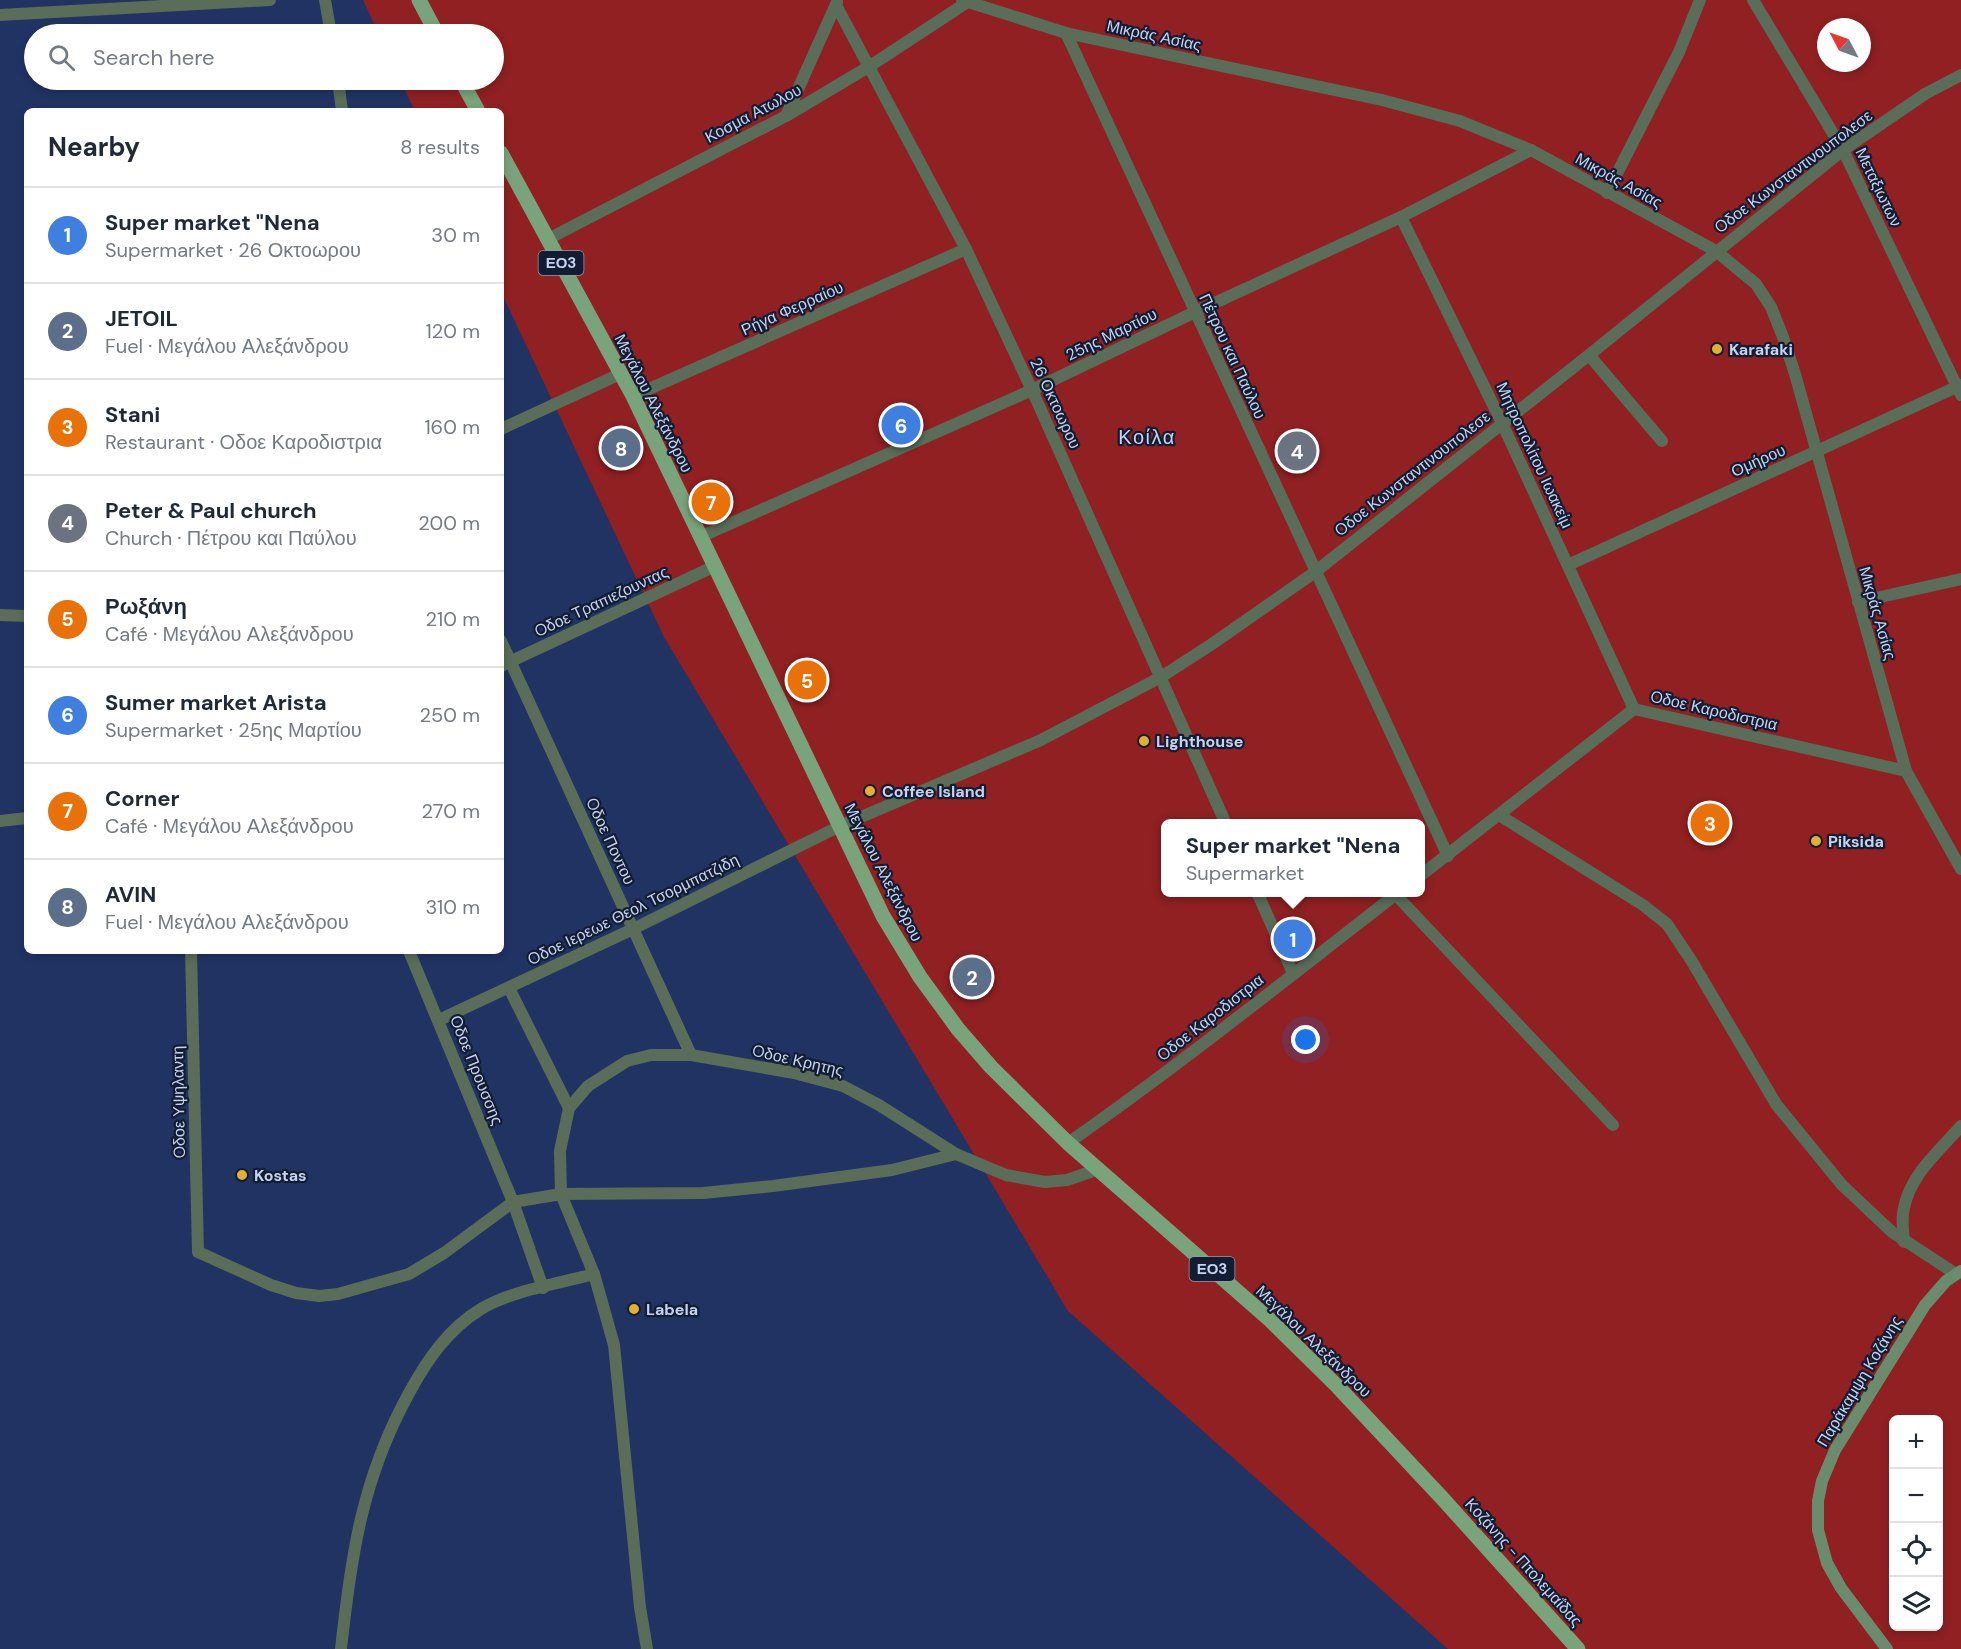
<!DOCTYPE html>
<meta charset="utf-8">
<style>
:root{--surface:#fff;--page:#f2f2f3;--text:#1f2937;--muted:#747a83;--line:#e0e1e3;--accent:#7c3aed}
body{margin:0;font-family:"DM Sans",sans-serif;background:var(--page);color:var(--text)}
.controls{position:absolute;right:18px;bottom:18px;display:grid;overflow:hidden;border-radius:9px;box-shadow:0 3px 9px #0003}
.controls button{width:54px;height:54px;display:grid;place-items:center;padding:0;border:0;border-bottom:2px solid var(--line);background:var(--surface);color:var(--text);font:30px sans-serif}
.compass{position:absolute;left:1817px;top:18px;width:54px;height:54px;border-radius:50%;background:var(--surface);box-shadow:0 3px 9px #0003;rotate:311deg}
.you{position:absolute;left:1306px;top:1040px;width:21px;height:21px;margin:-15px;border:4px solid #fff;border-radius:50%;background:#1a73e8;box-shadow:0 0 0 9px #1a73e833}
.badge{display:grid;place-items:center;width:39px;height:39px;border-radius:50%;background:var(--accent);color:#fff;font-size:20px;font-weight:700}
.pin{position:absolute;translate:-50% -50%;border:3px solid #fff;box-shadow:0 2px 6px #0006}
.popup{position:absolute;left:1161px;top:819px;width:264px;height:78px;box-sizing:border-box;display:grid;place-content:center;border-radius:9px;background:var(--surface);filter:drop-shadow(0 2px 4px #0005);font-size:20px;white-space:nowrap;color:var(--muted)}
.popup b{font-size:22px;color:var(--text)}
.popup::after{content:'';position:absolute;left:50%;top:100%;margin-left:-12px;border:12px solid transparent;border-top-color:var(--surface)}
.list{margin:0;padding:0;list-style:none}
h2{display:flex;justify-content:space-between;align-items:center;height:78px;margin:0;padding:0 24px;font-size:26px}
h2 small{font-size:20px;font-weight:400;color:var(--muted)}
.list li{display:grid;grid-template-columns:39px 1fr auto;gap:18px;align-items:center;box-sizing:border-box;height:96px;padding:0 24px;border-top:2px solid var(--line)}
.list b{display:block;font-size:22px;white-space:nowrap}
.list p{margin:0;font-size:20px;white-space:nowrap;color:var(--muted)}
.list em{font-size:20px;font-style:normal;color:var(--muted)}
.icon{flex:none;width:33px;height:33px;fill:none;stroke:currentColor;stroke-width:2;stroke-linecap:round;stroke-linejoin:round}
.map{position:relative;flex:none;width:1961px;height:1649px;overflow:hidden}
.search{position:absolute;background:var(--surface);box-shadow:0 3px 9px #0003;left:24px;top:24px;width:480px;height:66px;display:flex;align-items:center;gap:15px;box-sizing:border-box;padding:0 21px;border-radius:33px;color:var(--muted);font-size:22px}
.panel{position:absolute;background:var(--surface);box-shadow:0 3px 9px #0003;left:24px;top:108px;width:480px;height:846px;border-radius:9px}
.map>svg:first-child{display:block}
.green{fill:#902022;fill-rule:evenodd}
.lines{fill:none;stroke-linecap:round;stroke-linejoin:round}
.street{stroke:#596d59;stroke-width:12}
.secondary{stroke:#6b8c6c;stroke-width:12}
.primary{stroke:#79a37a;stroke-width:15}
.poi-dot{fill:#e1af34;stroke:#131d32;stroke-width:2}
.labels{text-anchor:middle;stroke-width:4.5;stroke-linejoin:round;paint-order:stroke}
.shield{fill:#131d32;stroke:#909cb8;stroke-width:1.5}
.shield-label{font-size:15px;font-weight:bold;fill:#c5d3f1}
.street-label{font-size:16px;fill:#c5d3f1;stroke:#131d32}
.poi-label{font-size:16px;font-weight:bold;fill:#c5d3f1;stroke:#131d32;text-anchor:start}
.quarter-label{font-size:20px;letter-spacing:1.5px;fill:#c5d3f1;stroke:#131d32}
</style>
<div class="map">
<svg width="1961" height="1649" viewBox="0 0 1961 1649">
<rect width="100%" height="100%" fill="#203363"/>
<path class="green" d="M363 0H1961V1649H1448L1068 1311 664 637 501 292V111H415L400 80H494V34H379ZM1826 27H1862V63H1826ZM1166 824H1420V892H1166ZM1894 1420H1938V1626H1894Z"/>
<g class="lines">
<g class="street">
<polyline points="325,0 331,34"/>
<polyline points="962,0 1066,33 1382,100 1460,121 1531,150 1716,251 1756,284 1771,307 1783,337 1795,374 1906,771 1961,869"/>
<polyline points="1753,0 1843,150 1961,395"/>
<polyline points="836,5 966,249 1032,390 1226,824"/>
<polyline points="0,15 270,0"/>
<polyline points="1066,33 1448,856"/>
<polyline points="338,80 342,111"/>
<polyline points="786,116 837,2"/>
<polyline points="1607,193 1679,52 1700,0"/>
<polyline points="1401,217 1502,423 1634,709"/>
<polyline points="548,239 786,116 870,66 966,3"/>
<polyline points="1589,355 1662,441"/>
<polyline points="633,396 966,249"/>
<polyline points="501,429 620,374"/>
<polyline points="700,537 1032,390 1195,312 1401,217 1531,150"/>
<polyline points="1568,565 1961,385"/>
<polyline points="1858,602 1961,579"/>
<polyline points="0,615 27,616"/>
<polyline points="501,641 691,1055"/>
<polyline points="501,666 715,566"/>
<polyline points="1634,709 1906,771"/>
<polyline points="1499,815 1643,905 1667,924 1691,960 1776,1104 1842,1185 1892,1232 1956,1274"/>
<polyline points="0,821 27,818"/>
<polyline points="1420,876 1634,709"/>
<polyline points="1257,892 1293,973"/>
<polyline points="1396,895 1613,1125"/>
<polyline points="191,951 198,1252 271,1285 296,1293 319,1296 338,1294 409,1274 444,1253 513,1202 561,1194 703,1193 773,1186 892,1170 956,1154"/>
<polyline points="409,951 513,1202 543,1288"/>
<polyline points="509,988 569,1108"/>
<polyline points="439,1020 633,929 840,826 1041,740 1161,677 1212,644 1315,572 1589,355 1843,150 1925,94 1961,75"/>
<path d="M1068 1143C1181 1064 1289 977 1399 892"/>
<path d="M1904 1242C1903 1231 1901 1219 1904 1208 1910 1175 1939 1151 1961 1126"/>
<path d="M341 1649C351 1556 362 1479 408 1395 426 1361 448 1329 481 1309 510 1291 561 1283 594 1274"/>
<polyline points="647,1649 640,1607 614,1345 594,1274 561,1194 560,1151 569,1108 588,1086 627,1061 651,1055 691,1055 794,1073 843,1086 879,1105 956,1154 1006,1175 1045,1182 1067,1180 1099,1169"/>
</g>
<polyline class="secondary" points="1887,1649 1841,1588 1827,1563 1818,1530 1818,1501 1822,1481 1835,1450 1925,1305 1946,1281 1961,1271"/>
<g class="primary">
<polyline points="419,0 437,34"/>
<polyline points="461,80 478,111"/>
<polyline points="501,153 633,396 883,916 920,977 958,1029 991,1067 1068,1143 1269,1319 1338,1387 1443,1499 1578,1649"/>
</g>
</g>
<g class="poi-dot">
<circle cx="1717" cy="349" r="6"/>
<circle cx="1144" cy="741" r="6"/>
<circle cx="870" cy="791" r="6"/>
<circle cx="1816" cy="841" r="6"/>
<circle cx="242" cy="1175" r="6"/>
<circle cx="634" cy="1309" r="6"/>
</g>
<g class="labels">
<g class="shield">
<rect x="538.5" y="251" width="45" height="24" rx="4.5"/>
<rect x="1189.5" y="1257" width="45" height="24" rx="4.5"/>
</g>
<g class="shield-label">
<text x="561" y="268">ΕΟ3</text>
<text x="1212" y="1274">ΕΟ3</text>
</g>
<g class="street-label">
<text transform="translate(1154 35) rotate(12)" y="6">Μικράς Ασίας</text>
<text transform="translate(753 113) rotate(-28)" y="6">Κοσμα Ατωλου</text>
<text transform="translate(1793 171) rotate(-37)" y="6">Oδοε Κωνσταντινουπολεσε</text>
<text transform="translate(1619 180) rotate(29)" y="6">Μικράς Ασίας</text>
<text transform="translate(1879 187) rotate(64)" y="6">Μεταξιωτων</text>
<text transform="translate(792 308) rotate(-24)" y="6">Ρήγα Φερραίου</text>
<text transform="translate(1111 334) rotate(-26)" y="6">25ης Μαρτίου</text>
<text transform="translate(1233 356) rotate(65)" y="6">Πέτρου και Παύλου</text>
<text transform="translate(654 403) rotate(63)" y="6">Μεγάλου Αλεξάνδρου</text>
<text transform="translate(1056 403) rotate(65)" y="6">26 Οκτοωρου</text>
<text transform="translate(1535 455) rotate(65)" y="6">Μητροπολίτου Ιωακείμ</text>
<text transform="translate(1758 460) rotate(-24)" y="6">Ομήρου</text>
<text transform="translate(1412 473) rotate(-38)" y="6">Oδοε Κωνσταντινουπολεσε</text>
<text transform="translate(601 601) rotate(-25)" y="6">Oδοε Τραπιεζουντας</text>
<text transform="translate(1878 613) rotate(74)" y="6">Μικράς Ασίας</text>
<text transform="translate(1714 710) rotate(13)" y="6">Oδοε Καροδιστρια</text>
<text transform="translate(611 841) rotate(65)" y="6">Oδοε Ποντου</text>
<text transform="translate(884 872) rotate(63)" y="6">Μεγάλου Αλεξάνδρου</text>
<text transform="translate(633 909) rotate(-26)" y="6">Oδοε Ιερεωε Θεολ Τσορμπατζιδη</text>
<text transform="translate(1210 1017) rotate(-38)" y="6">Oδοε Καροδιστρια</text>
<text transform="translate(798 1060) rotate(13)" y="6">Oδοε Κρητης</text>
<text transform="translate(477 1070) rotate(68)" y="6">Oδοε Προυσσης</text>
<text transform="translate(178 1102) rotate(-91)" y="6">Oδοε Υψηλαντη</text>
<text transform="translate(1314 1341) rotate(44)" y="6">Μεγάλου Αλεξάνδρου</text>
<text transform="translate(1859 1381) rotate(-59)" y="6">Παράκαμψη Κοζάνης</text>
<text transform="translate(1524 1562) rotate(48)" y="6">Κοζάνης - Πτολεμαΐδας</text>
</g>
<g class="poi-label">
<text x="1729" y="355">Karafaki</text>
<text x="1156" y="747">Lighthouse</text>
<text x="882" y="797">Coffee Island</text>
<text x="1828" y="847">Piksida</text>
<text x="254" y="1181">Kostas</text>
<text x="646" y="1315">Labela</text>
</g>
<g class="quarter-label">
<text x="1147" y="444">Κοίλα</text>
</g>
</g>
</svg>
<div class="controls">
<button>+</button>
<button>−</button>
<button><svg class="icon" aria-label="locate" viewBox="0 0 24 24"><circle cx="12" cy="12" r="6"/><path d="M12 2v4M12 18v4M2 12h4M18 12h4"/></svg></button>
<button><svg class="icon" aria-label="layers" viewBox="0 0 24 24"><path d="M12 4l9 5-9 5-9-5zM3 14l9 5 9-5"/></svg></button>
</div>
<svg class="compass" viewBox="-18 -18 36 36"><path d="M0-13l5 13h-10z" fill="#e53935"/><path d="M0 13l5-13h-10z" fill="#747a83"/></svg>
<div class="you"></div>
<div class="pin badge" style="left:1293px;top:939px;background:#3f7fe0">1</div>
<div class="popup"><b>Super market &quot;Nena</b>Supermarket</div>
<div class="pin badge" style="left:972px;top:977px;background:#5c6f8a">2</div>
<div class="pin badge" style="left:1710px;top:823px;background:#e8710a">3</div>
<div class="pin badge" style="left:1297px;top:451px;background:#6b7280">4</div>
<div class="pin badge" style="left:807px;top:680px;background:#e8710a">5</div>
<div class="pin badge" style="left:901px;top:425px;background:#3f7fe0">6</div>
<div class="pin badge" style="left:711px;top:502px;background:#e8710a">7</div>
<div class="pin badge" style="left:621px;top:448px;background:#5c6f8a">8</div>
<div class="search"><svg class="icon" aria-label="search" viewBox="0 0 24 24"><circle cx="10" cy="10" r="6"/><path d="M15 15l6 6"/></svg>Search here</div>
<section class="panel">
<h2>Nearby<small>8 results</small></h2>
<ul class="list">
<li><span class="badge" style="background:#3f7fe0">1</span><div><b>Super market &quot;Nena</b><p>Supermarket · 26 Οκτοωρου</p></div><em>30 m</em></li>
<li><span class="badge" style="background:#5c6f8a">2</span><div><b>JETOIL</b><p>Fuel · Μεγάλου Αλεξάνδρου</p></div><em>120 m</em></li>
<li><span class="badge" style="background:#e8710a">3</span><div><b>Stani</b><p>Restaurant · Oδοε Καροδιστρια</p></div><em>160 m</em></li>
<li><span class="badge" style="background:#6b7280">4</span><div><b>Peter &amp; Paul church</b><p>Church · Πέτρου και Παύλου</p></div><em>200 m</em></li>
<li><span class="badge" style="background:#e8710a">5</span><div><b>Ρωξάνη</b><p>Café · Μεγάλου Αλεξάνδρου</p></div><em>210 m</em></li>
<li><span class="badge" style="background:#3f7fe0">6</span><div><b>Sumer market Arista</b><p>Supermarket · 25ης Μαρτίου</p></div><em>250 m</em></li>
<li><span class="badge" style="background:#e8710a">7</span><div><b>Corner</b><p>Café · Μεγάλου Αλεξάνδρου</p></div><em>270 m</em></li>
<li><span class="badge" style="background:#5c6f8a">8</span><div><b>AVIN</b><p>Fuel · Μεγάλου Αλεξάνδρου</p></div><em>310 m</em></li>
</ul>
</section>
</div>
